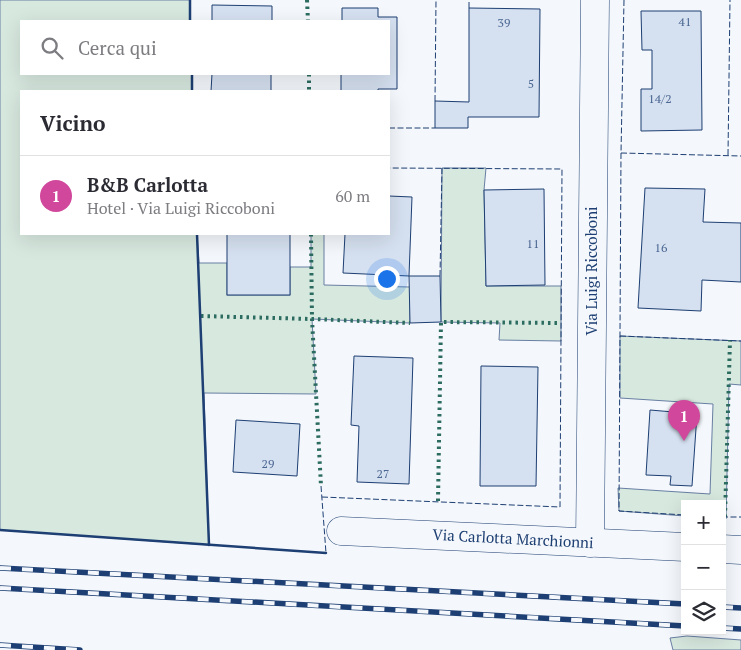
<!DOCTYPE html>
<html lang="it">
<meta charset="utf-8">
<style>
:root{--surface:#fff;--page:#f2f2f3;--text:#2b2b33;--muted:#7c7c81;--line:#e1e1e2;--accent:#db2777}
body{margin:0;font-family:"PT Serif",serif;background:var(--page);color:var(--text)}
.controls{position:absolute;right:15px;bottom:15px;display:grid;overflow:hidden;border-radius:0px;box-shadow:0 5px 20px #0002}
.controls button{width:45px;height:45px;display:grid;place-items:center;padding:0;border:0;border-bottom:1px solid var(--line);background:var(--surface);color:var(--text);font:25px sans-serif}
.you{position:absolute;left:386px;top:278px;width:18px;height:18px;margin:-12px;border:4px solid #fff;border-radius:50%;background:#1a73e8;box-shadow:0 0 0 8px #1a73e833}
.badge{display:grid;place-items:center;width:32px;height:32px;border-radius:50%;background:var(--accent);color:#fff;font-size:16px;font-weight:700}
.pin{position:absolute;translate:-50% -41px;filter:drop-shadow(0 1px 2px #0008)}
.pin::after{content:'';position:absolute;top:26px;width:18px;height:15px;background:inherit;clip-path:polygon(0 0,100% 0,50% 100%)}
.list{margin:0;padding:0;list-style:none}
h2{display:flex;justify-content:space-between;align-items:center;height:65px;margin:0;padding:0 20px;font-size:21px}
h2 small{font-size:16px;font-weight:400;color:var(--muted)}
.list li{display:grid;grid-template-columns:32px 1fr auto;gap:15px;align-items:center;box-sizing:border-box;height:80px;padding:0 20px;border-top:1px solid var(--line)}
.list b{display:block;font-size:19px;white-space:nowrap}
.list p{margin:0;font-size:16px;white-space:nowrap;color:var(--muted)}
.list em{font-size:16px;font-style:normal;color:var(--muted)}
.icon{flex:none;width:28px;height:28px;fill:none;stroke:currentColor;stroke-width:2;stroke-linecap:round;stroke-linejoin:round}
.map{position:relative;flex:none;width:741px;height:650px;overflow:hidden}
.search{position:absolute;background:var(--surface);box-shadow:0 5px 20px #0002;left:20px;top:20px;width:370px;height:55px;display:flex;align-items:center;gap:12px;box-sizing:border-box;padding:0 18px;border-radius:0px;color:var(--muted);font-size:19px}
.panel{position:absolute;background:var(--surface);box-shadow:0 5px 20px #0002;left:20px;top:90px;width:370px;height:145px;border-radius:0px}
.map>svg:first-child{display:block}
.green{fill:#d7e8df;stroke:#687fa3}
.building{fill:#d5e0f0;stroke:#1d3f73}
.lines{fill:none;stroke-linecap:round;stroke-linejoin:round}
.minor-casing{stroke:#1d3f73;stroke-width:29}
.minor{stroke:#f4f7fb;stroke-width:28}
.rail-casing{stroke:#1d3f73;stroke-width:5.5}
.rail{stroke:#f4f7fb;stroke-width:4;stroke-dasharray:11;stroke-linecap:butt}
.hedge{stroke:#2c6c60;stroke-width:4;stroke-dasharray:2.5 4;stroke-linecap:butt}
.fence{stroke:#1d3f73;stroke-width:1;stroke-dasharray:6 2.5;stroke-linecap:butt}
.wall{stroke:#1d3f73;stroke-width:2.5}
.labels{text-anchor:middle;stroke-width:4;stroke-linejoin:round;paint-order:stroke}
.number-label{font-size:12px;fill:#4b6792}
.street-label{font-size:15px;fill:#1d3f73;stroke:#f4f7fb}
</style>
<div class="map">
<svg width="741" height="650" viewBox="0 0 741 650">
<rect width="100%" height="100%" fill="#f4f7fb"/>
<g class="green">
<polygon points="0,0 190,0 190,21 21,21 21,74 192,74 192,91 21,91 21,234 197,234 199,263 227,263 227,295 290,295 290,267 311,267 311,234 324,234 324,285 410,287 410,323 312,319 316,394 204,393 209,545 0,530"/>
<polygon points="442,168 486,168 484,190 486,286 561,286 561,341 499,340 500,323 441,322"/>
<polygon points="620,336 741,341 741,385 729,384 726,519 722,519 722,504 685,504 685,516 619,511 618,488 710,494 713,404 620,398"/>
<polygon points="687,636 741,640 741,650 673,650 670,638"/>
</g>
<g class="building">
<polygon points="212,5 272,6 272,21 212,21"/>
<polygon points="342,8 378,8 378,17 397,17 397,89 378,89 378,91 341,91 341,74 389,74 389,21 342,21"/>
<polygon points="469,8 540,9 539,117 468,117 468,128 435,128 435,101 469,102"/>
<polygon points="641,11 701,11 702,130 641,131 641,89 652,89 652,50 642,50"/>
<polygon points="212,74 271,74 271,91 211,91"/>
<polygon points="645,188 705,189 703,222 741,223 741,282 702,280 701,311 638,308"/>
<polygon points="544,189 545,285 486,286 484,190"/>
<polygon points="389,196 412,197 409,276 343,273 345,234 389,234"/>
<rect x="227" y="234" width="63" height="61"/>
<polygon points="409,276 440,276 441,322 410,323"/>
<polygon points="354,356 413,358 409,484 357,482 359,426 351,425"/>
<polygon points="481,366 538,367 536,486 480,486"/>
<polygon points="650,410 697,414 692,486 670,485 671,476 646,475"/>
<polygon points="236,420 300,424 297,476 233,472"/>
</g>
<g class="lines">
<g class="minor-casing">
<g id="minor">
<polyline points="341,531 685,547"/>
<polyline points="590,543 595,0"/>
<polyline points="722,549 741,550"/>
</g>
</g>
<use href="#minor" class="minor"/>
<g class="rail-casing">
<g id="rail">
<polyline points="0,568 685,604"/>
<polyline points="0,588 685,626"/>
<polyline points="722,607 741,608"/>
<polyline points="722,628 741,629"/>
<polyline points="0,645 80,650"/>
</g>
</g>
<use href="#rail" class="rail"/>
<g class="hedge">
<polyline points="307,0 308,21"/>
<polyline points="309,74 309,91"/>
<polyline points="311,234 312,319 321,486"/>
<polyline points="201,316 312,319 410,323"/>
<polyline points="438,501 441,322 561,323"/>
<polyline points="725,517 730,340"/>
</g>
<g class="fence">
<polyline points="624,0 621,153 619,511 685,515"/>
<polyline points="469,8 469,0"/>
<polyline points="435,101 436,0"/>
<polyline points="389,128 435,128"/>
<polyline points="621,153 741,156"/>
<polyline points="728,155 730,0"/>
<polyline points="440,276 442,168"/>
<polyline points="620,336 741,341"/>
<polyline points="321,486 326,553"/>
<polyline points="322,497 560,507 562,169 389,168"/>
<polyline points="722,517 741,517"/>
</g>
<g class="wall">
<polyline points="190,0 190,21"/>
<polyline points="192,74 192,91"/>
<polyline points="197,234 209,545"/>
<polyline points="0,530 326,553"/>
</g>
</g>
<g class="labels">
<g class="number-label">
<text x="685" y="26">41</text>
<text x="504" y="27">39</text>
<text x="531" y="88">5</text>
<text x="660" y="103">14/2</text>
<text x="533" y="248">11</text>
<text x="661" y="252">16</text>
<text x="268" y="468">29</text>
<text x="383" y="478">27</text>
</g>
<g class="street-label">
<text transform="translate(592 271) rotate(-90)" y="5">Via Luigi Riccoboni</text>
<text transform="translate(513 539) rotate(3)" y="5">Via Carlotta Marchionni</text>
</g>
</g>
</svg>
<div class="controls">
<button>+</button>
<button>−</button>
<button><svg class="icon" aria-label="layers" viewBox="0 0 24 24"><path d="M12 4l9 5-9 5-9-5zM3 14l9 5 9-5"/></svg></button>
</div>
<div class="you"></div>
<div class="pin badge" style="left:684px;top:441px;background:#d1479c">1</div>
<div class="search"><svg class="icon" aria-label="search" viewBox="0 0 24 24"><circle cx="10" cy="10" r="6"/><path d="M15 15l6 6"/></svg>Cerca qui</div>
<section class="panel">
<h2>Vicino<small></small></h2>
<ul class="list">
<li><span class="badge" style="background:#d1479c">1</span><div><b>B&amp;B Carlotta</b><p>Hotel · Via Luigi Riccoboni</p></div><em>60 m</em></li>
</ul>
</section>
</div>
